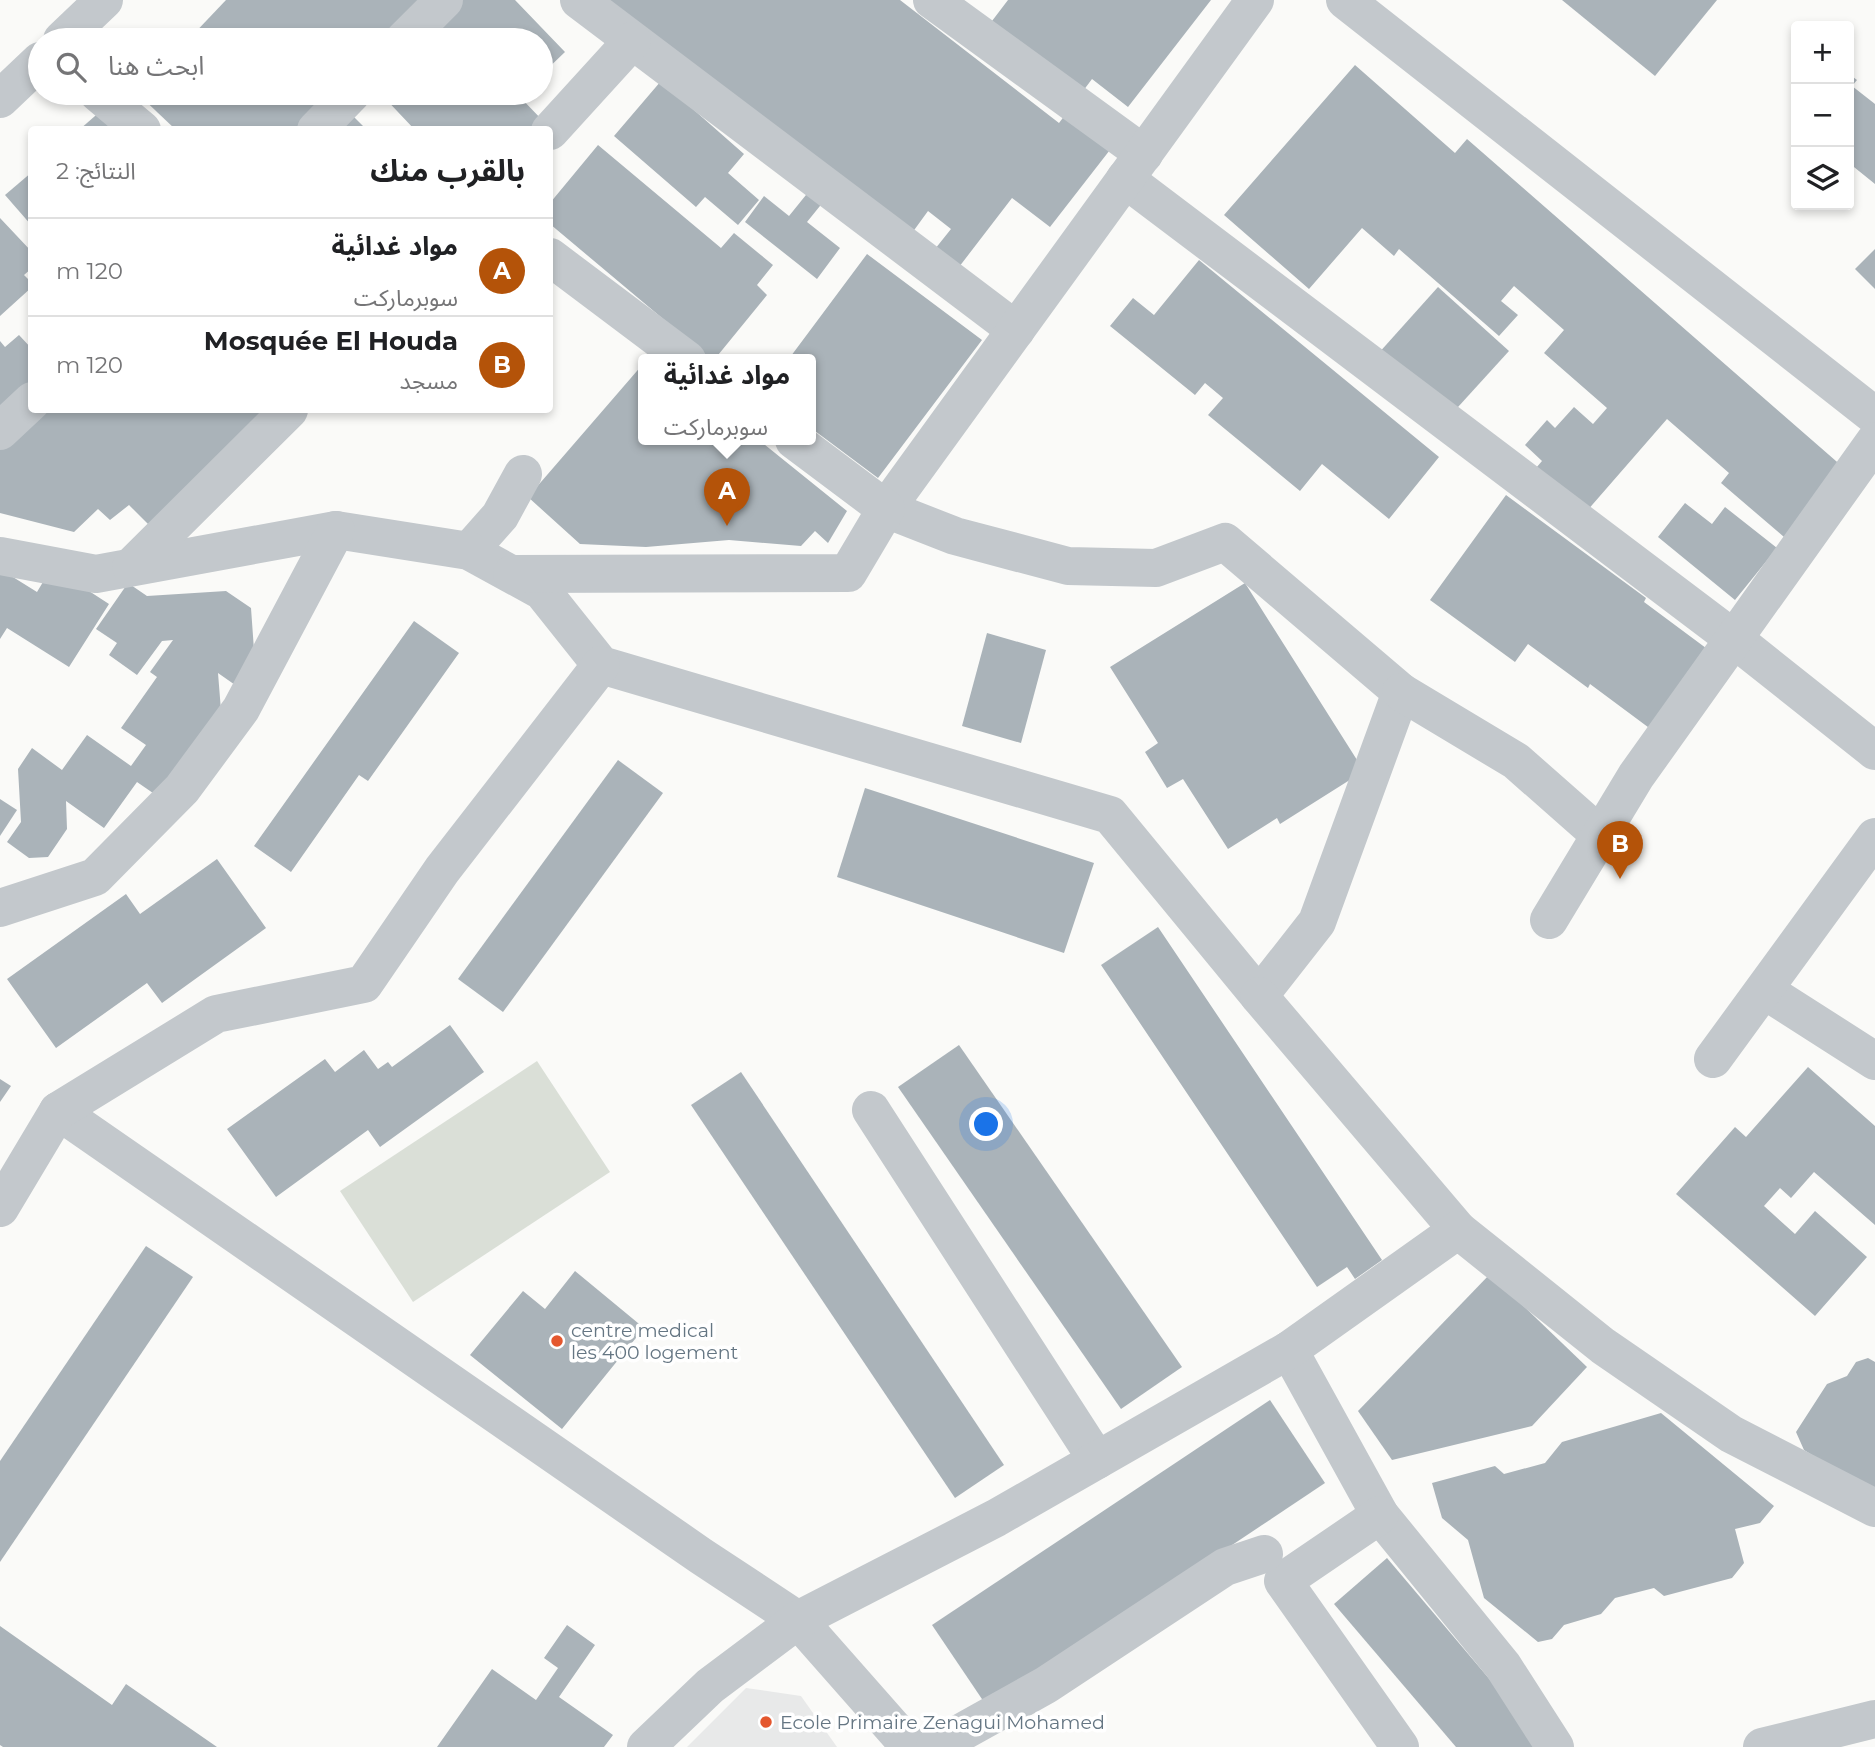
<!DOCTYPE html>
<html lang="ar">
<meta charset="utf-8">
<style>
:root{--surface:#fff;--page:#f2f2f2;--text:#202124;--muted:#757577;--line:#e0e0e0;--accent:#b45309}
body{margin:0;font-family:Montserrat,"Noto Sans Arabic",sans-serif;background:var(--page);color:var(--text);direction:rtl}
.controls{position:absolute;right:21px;top:21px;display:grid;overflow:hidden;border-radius:7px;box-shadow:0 4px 10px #0003}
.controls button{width:63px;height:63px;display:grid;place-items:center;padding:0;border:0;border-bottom:2px solid var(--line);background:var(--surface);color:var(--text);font:35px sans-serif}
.you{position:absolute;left:987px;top:1125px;width:24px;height:24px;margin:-18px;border:5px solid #fff;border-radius:50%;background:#1a73e8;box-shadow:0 0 0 10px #1a73e833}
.badge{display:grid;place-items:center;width:46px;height:46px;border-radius:50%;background:var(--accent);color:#fff;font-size:23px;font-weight:700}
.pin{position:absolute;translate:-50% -58px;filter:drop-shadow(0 2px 4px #0008)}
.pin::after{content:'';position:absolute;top:37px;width:24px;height:21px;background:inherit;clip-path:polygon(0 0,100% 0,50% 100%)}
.popup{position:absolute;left:638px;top:354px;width:178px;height:91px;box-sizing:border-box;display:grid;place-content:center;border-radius:7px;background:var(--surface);filter:drop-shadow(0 2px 5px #0005);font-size:23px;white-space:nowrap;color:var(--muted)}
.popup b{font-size:26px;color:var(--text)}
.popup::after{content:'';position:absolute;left:50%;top:100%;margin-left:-14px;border:14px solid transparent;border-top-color:var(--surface)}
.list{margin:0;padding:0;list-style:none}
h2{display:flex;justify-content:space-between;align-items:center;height:91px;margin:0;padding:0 28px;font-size:30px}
h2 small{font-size:23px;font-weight:400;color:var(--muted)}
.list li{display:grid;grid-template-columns:46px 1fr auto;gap:21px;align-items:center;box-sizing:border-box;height:98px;padding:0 28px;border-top:2px solid var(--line)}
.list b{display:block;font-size:26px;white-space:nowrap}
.list p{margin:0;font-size:23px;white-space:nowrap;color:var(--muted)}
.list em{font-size:23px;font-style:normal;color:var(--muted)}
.icon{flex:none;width:38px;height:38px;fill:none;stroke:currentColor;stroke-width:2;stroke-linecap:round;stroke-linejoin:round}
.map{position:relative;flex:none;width:1875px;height:1747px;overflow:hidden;direction:ltr}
.search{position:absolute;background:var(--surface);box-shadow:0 4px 10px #0003;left:28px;top:28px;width:525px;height:77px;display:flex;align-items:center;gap:18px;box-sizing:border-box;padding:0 24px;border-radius:38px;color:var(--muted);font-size:26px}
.panel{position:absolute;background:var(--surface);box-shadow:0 4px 10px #0003;left:28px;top:126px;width:525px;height:287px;border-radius:7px;direction:rtl}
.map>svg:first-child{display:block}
.built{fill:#e8e9e9}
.green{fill:#dadfd7}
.building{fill:#aab3b9}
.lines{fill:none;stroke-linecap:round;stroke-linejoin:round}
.minor{stroke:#c3c8cc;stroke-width:38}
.poi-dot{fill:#e4572e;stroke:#fff;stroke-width:2.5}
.labels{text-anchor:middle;stroke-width:7;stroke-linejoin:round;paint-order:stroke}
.poi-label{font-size:19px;fill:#657683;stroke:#fff;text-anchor:start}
</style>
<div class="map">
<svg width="1875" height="1747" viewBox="0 0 1875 1747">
<rect width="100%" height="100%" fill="#fafaf8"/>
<polygon class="built" points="746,1688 801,1696 837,1747 687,1747"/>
<polygon class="green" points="537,1061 610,1172 413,1302 340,1191"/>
<g class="building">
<polygon points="226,0 439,0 391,40 188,40"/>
<polygon points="461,0 515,0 565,52 541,75 541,40 424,40"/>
<polygon points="591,0 900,0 1059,123 1068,111 1113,146 1050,227 1012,198 959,267 935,249 951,229 928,211 912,233"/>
<polygon points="1008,0 1211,0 1128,107 1092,79 1083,91 992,21"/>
<polygon points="1562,0 1717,0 1655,76"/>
<polygon points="1355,65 1455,153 1467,139 1844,468 1784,537 1721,483 1729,473 1667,419 1586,512 1536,468 1542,461 1525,445 1547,420 1555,428 1574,407 1593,424 1607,408 1544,353 1564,330 1514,286 1501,301 1518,315 1499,336 1399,249 1394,256 1362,228 1309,289 1224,215"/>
<polygon points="1849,74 1857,80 1852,86 1875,104 1875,184 1849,163"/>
<polygon points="661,81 744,154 728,173 759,200 738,225 705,197 696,207 614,136"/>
<polygon points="137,93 341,93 307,130 176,130"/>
<polygon points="380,93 522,93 519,96 546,124 540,130 415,130"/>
<polygon points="103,109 121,130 79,130"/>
<polygon points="352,115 367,130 338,130"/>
<polygon points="598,145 721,248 734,233 773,265 757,285 767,295 714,360 712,360 550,224 550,203"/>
<polygon points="32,172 32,226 5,195"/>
<polygon points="810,190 824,201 807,222 840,248 817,279 745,222 764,196 789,216"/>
<polygon points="0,218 32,252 32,268 24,275 32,283 32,287 0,316"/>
<polygon points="1875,249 1875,289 1855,269"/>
<polygon points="867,254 982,340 878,478 811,428 811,360 788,360"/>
<polygon points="1199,260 1439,457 1389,519 1322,464 1300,491 1208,415 1223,398 1205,383 1195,395 1110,326 1133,298 1154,315"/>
<polygon points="1438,287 1509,351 1448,418 1377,355"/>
<polygon points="19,335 32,349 32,389 0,416 0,341 5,347"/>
<polygon points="643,364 643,440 759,440 847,511 828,543 815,531 801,546 729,540 646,547 580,544 528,497"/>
<polygon points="39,410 282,410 157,533 129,505 110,520 98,509 74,532 0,513 0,445"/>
<polygon points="1506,495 1646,598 1644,602 1718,657 1660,736 1590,684 1588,688 1528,644 1515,662 1430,600"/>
<polygon points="1685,503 1712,524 1725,507 1777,548 1735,600 1658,537"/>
<polygon points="52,567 109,604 69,667 7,628 0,639 0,569 37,592"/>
<polygon points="128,583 147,596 226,591 251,608 255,664 238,687 218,673 222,723 166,802 137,782 104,828 66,801 67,829 48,857 29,858 7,842 21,822 18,769 32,748 62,770 87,735 131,766 146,745 121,728 157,677 150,672 173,640 162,641 137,675 109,655 117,643 96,629"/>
<polygon points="1245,583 1364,771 1280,824 1277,818 1228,849 1183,779 1167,788 1145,752 1158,743 1110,667"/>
<polygon points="414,621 459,653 368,781 359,775 291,872 254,846"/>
<polygon points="987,633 1046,650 1021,743 962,726"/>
<polygon points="618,760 663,793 503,1012 458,979"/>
<polygon points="865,788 1094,863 1064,953 837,877"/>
<polygon points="0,799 17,810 0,836"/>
<polygon points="217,859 266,928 162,1003 147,983 56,1048 7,979 126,894 140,914"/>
<polygon points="1158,927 1382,1260 1355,1279 1347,1267 1317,1287 1101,965"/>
<polygon points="450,1025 484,1072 380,1147 368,1130 276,1197 227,1129 325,1059 335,1072 364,1050 378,1069 388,1062 392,1067"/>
<polygon points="959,1045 1182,1367 1121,1409 898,1087"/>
<polygon points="1808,1067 1875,1126 1875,1225 1814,1172 1791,1198 1780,1188 1764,1206 1795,1234 1815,1211 1867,1257 1815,1316 1676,1194 1735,1127 1746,1137"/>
<polygon points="741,1072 1004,1465 955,1498 691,1105"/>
<polygon points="0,1079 11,1086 0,1102"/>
<polygon points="146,1246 193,1277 0,1562 0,1461"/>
<polygon points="575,1271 644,1328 562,1429 470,1355 523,1291 545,1309"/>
<polygon points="1490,1274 1587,1367 1532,1426 1392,1460 1358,1411"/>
<polygon points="1868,1358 1875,1362 1875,1495 1804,1450 1796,1432 1827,1384 1847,1376 1856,1362"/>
<polygon points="1270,1400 1325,1483 988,1708 932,1625"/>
<polygon points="1661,1413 1774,1506 1760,1523 1735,1529 1744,1563 1732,1578 1664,1596 1654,1588 1615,1598 1601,1614 1564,1625 1552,1639 1538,1642 1484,1598 1468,1540 1442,1518 1432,1483 1495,1466 1504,1474 1545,1463 1562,1442"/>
<polygon points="1387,1558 1547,1747 1456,1747 1334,1604"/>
<polygon points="567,1625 595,1645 559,1697 613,1735 604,1747 437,1747 492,1669 536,1700 558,1668 544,1658"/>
<polygon points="0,1626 112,1705 126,1684 217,1747 3,1747 0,1745"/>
</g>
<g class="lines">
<g class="minor">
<polyline points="579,0 1016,330"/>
<polyline points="932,0 1144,154"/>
<polyline points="1345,0 1875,416"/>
<polyline points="62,40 104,0"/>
<polyline points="404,40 444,0"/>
<polyline points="98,93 142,130"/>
<polyline points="0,99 40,61"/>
<polyline points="316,130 352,93"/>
<polyline points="550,131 632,41"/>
<polyline points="1125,179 1734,639 1875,751"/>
<polyline points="550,257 687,360"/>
<polyline points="0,431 32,401"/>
<polyline points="469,551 500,516 523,474"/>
<polyline points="0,556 96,574 336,530 469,551 542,591 601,665 1110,815 1259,996 1317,922 1401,692 1225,542 1156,568 1068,566 955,536 886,509 1255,0"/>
<polyline points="131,567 289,410"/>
<polyline points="512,574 848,573 886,509 794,440"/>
<polyline points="1401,692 1516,761 1600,835"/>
<polyline points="0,908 95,877 182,789 241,709 336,530"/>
<polyline points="1549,920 1636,776 1875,441"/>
<polyline points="1764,990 1875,1061"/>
<polyline points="1259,996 1458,1230"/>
<polyline points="1713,1059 1875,837"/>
<polyline points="871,1110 1097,1460"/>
<polyline points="58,1111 701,1556 798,1620 910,1747"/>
<polyline points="0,1208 58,1111 216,1014 364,984 442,870 601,665"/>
<polyline points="1289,1350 1380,1515 1503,1666 1555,1747"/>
<polyline points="1380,1515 1283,1581 1400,1747"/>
<polyline points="646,1747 710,1686 798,1620 996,1518 1289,1350 1458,1230 1603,1346 1731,1434 1875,1508"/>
<polyline points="935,1747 1046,1685 1225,1567 1264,1554"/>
<polyline points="1762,1747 1875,1719"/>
</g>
</g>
<g class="poi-dot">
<circle cx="557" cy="1341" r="7"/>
<circle cx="766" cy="1722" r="7"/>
</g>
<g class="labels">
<g class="poi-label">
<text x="571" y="1337">centre medical<tspan x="571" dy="22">les 400 logement</tspan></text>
<text x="780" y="1729">Ecole Primaire Zenagui Mohamed</text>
</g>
</g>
</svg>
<div class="controls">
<button>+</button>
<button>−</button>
<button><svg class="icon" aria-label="layers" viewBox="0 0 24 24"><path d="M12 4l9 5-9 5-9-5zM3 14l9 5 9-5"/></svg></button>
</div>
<div class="you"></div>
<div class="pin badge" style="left:727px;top:526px">A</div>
<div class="popup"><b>مواد غدائية</b>سوبرماركت</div>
<div class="pin badge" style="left:1620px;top:879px">B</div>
<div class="search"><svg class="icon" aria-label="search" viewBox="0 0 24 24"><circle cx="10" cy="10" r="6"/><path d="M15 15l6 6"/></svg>ابحث هنا</div>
<section class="panel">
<h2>بالقرب منك<small>النتائج: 2</small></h2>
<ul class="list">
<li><span class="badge">A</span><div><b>مواد غدائية</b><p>سوبرماركت</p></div><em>120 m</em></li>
<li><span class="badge">B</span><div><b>Mosquée El Houda</b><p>مسجد</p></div><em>120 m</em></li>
</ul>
</section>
</div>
